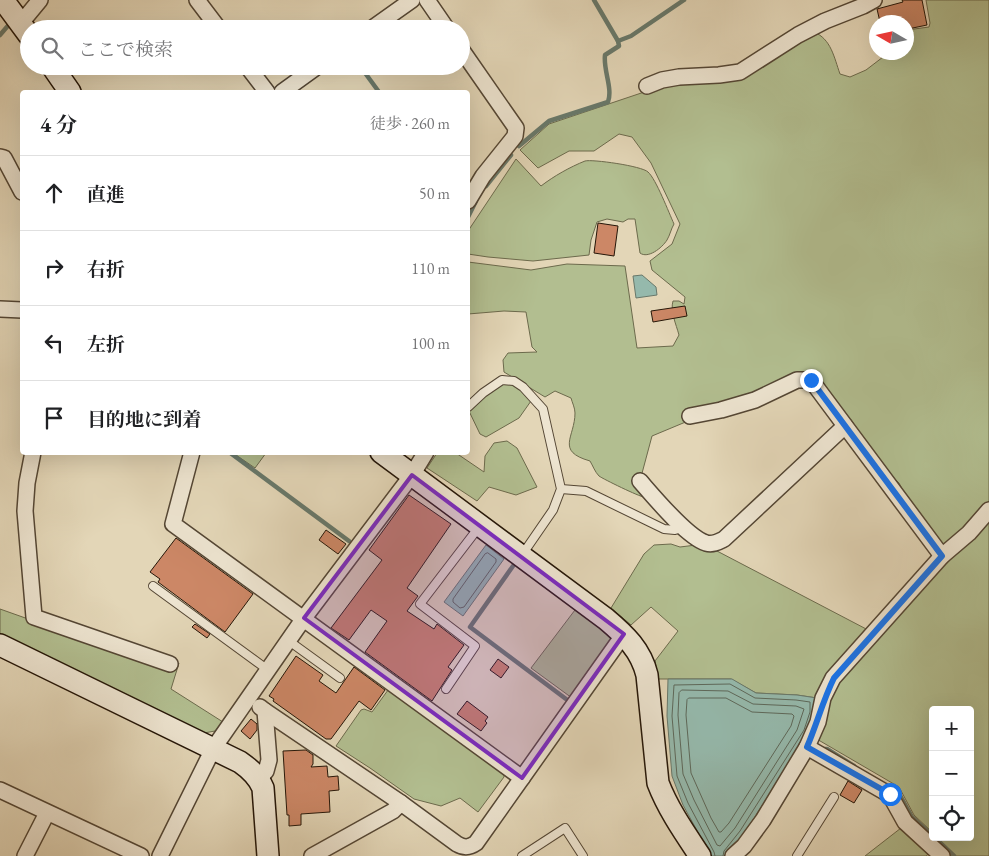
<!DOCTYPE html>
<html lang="ja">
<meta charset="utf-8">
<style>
:root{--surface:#fff;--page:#f2f2f2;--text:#202124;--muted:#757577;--line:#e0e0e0}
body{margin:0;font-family:"EB Garamond","Noto Serif JP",serif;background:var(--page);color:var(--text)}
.controls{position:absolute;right:15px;bottom:15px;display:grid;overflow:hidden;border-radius:5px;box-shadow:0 5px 20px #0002}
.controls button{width:45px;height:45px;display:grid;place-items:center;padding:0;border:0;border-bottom:1px solid var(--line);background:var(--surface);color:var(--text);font:25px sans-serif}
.compass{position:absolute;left:869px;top:15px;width:45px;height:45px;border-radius:50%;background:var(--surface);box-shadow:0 5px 20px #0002;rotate:279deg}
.stop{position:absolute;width:15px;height:15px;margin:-11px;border:4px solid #1a73e8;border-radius:50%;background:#fff}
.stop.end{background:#1a73e8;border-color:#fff;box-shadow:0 1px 5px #0008}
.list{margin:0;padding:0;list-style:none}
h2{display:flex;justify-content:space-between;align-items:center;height:65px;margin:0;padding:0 20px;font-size:21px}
h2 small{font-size:16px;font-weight:400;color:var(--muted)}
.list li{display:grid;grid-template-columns:32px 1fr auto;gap:15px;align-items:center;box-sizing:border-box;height:75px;padding:0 20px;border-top:1px solid var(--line)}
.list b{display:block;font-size:19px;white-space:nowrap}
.list em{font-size:16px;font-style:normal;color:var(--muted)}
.icon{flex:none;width:28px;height:28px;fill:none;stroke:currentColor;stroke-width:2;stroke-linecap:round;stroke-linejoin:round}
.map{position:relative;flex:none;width:989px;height:856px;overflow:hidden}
.search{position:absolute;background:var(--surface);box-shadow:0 5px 20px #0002;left:20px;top:20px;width:450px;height:55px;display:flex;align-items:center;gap:12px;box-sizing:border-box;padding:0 18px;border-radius:28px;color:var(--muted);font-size:19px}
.panel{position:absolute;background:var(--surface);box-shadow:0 5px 20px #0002;left:20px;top:90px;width:450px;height:365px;border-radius:5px}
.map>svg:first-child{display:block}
.green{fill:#b2be90;stroke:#6c6a4c}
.water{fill:#95b9ac;stroke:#68786a}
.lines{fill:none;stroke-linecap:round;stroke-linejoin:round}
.shore{stroke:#5d685a;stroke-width:1}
.stream{stroke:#68786a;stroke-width:4.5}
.building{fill:#cc8766;stroke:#251608}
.lane-casing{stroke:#544634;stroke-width:10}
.street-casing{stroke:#544634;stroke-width:18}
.secondary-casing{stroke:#251608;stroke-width:24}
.lane{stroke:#ede4d0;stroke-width:8}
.street{stroke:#ede4d0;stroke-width:15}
.secondary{stroke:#ede4d0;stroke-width:21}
.route{stroke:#1a73e8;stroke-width:6}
.marked{fill:#7b2cbf;fill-opacity:0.2;stroke:#7b2cbf;stroke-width:4;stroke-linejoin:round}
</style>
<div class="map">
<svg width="989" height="856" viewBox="0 0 989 856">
<rect width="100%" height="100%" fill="#e3d6b7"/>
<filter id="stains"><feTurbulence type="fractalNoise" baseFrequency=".004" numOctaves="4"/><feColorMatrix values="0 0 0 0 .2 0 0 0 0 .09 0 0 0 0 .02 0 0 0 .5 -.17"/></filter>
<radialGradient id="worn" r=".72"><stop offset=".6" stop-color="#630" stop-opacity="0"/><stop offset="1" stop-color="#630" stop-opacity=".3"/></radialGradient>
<g class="green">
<path d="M926 0H989V502L968 529 942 548 909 502 899 483 879 463 814 380 688 421 652 436 641 477 644 497C640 497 603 479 599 476 595 472 593 466 590 461 555 451 575 437 575 413 575 408 572 402 571 398L555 391 545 397 504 372 503 360 508 353 537 352 532 347 526 312 504 311 468 314V262L531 270 567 264 625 266 637 348 673 346 679 335C676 324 670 311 673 301H679L684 304 685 297 652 270 650 261 672 244 680 224 651 163 632 137 619 134 594 151H569L538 168 520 150 549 124 677 81 721 79 814 32C831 39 834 57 840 74L850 77 866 70 883 57 882 53 906 52 907 30 929 27 930 23Z"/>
<path d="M516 159 541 186C554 176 570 167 585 161 592 159 642 166 648 172 656 179 669 213 674 224 671 229 670 235 667 240 662 248 648 259 640 253L635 219H628L623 222 607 219 597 222 591 240 589 255 533 261 488 257 468 254V231Z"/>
<polygon points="502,384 516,385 531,401 519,418 486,437 480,434 468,409 493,388"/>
<polygon points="507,441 517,448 537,487 516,495 489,487 477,501 427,468 437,453 456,453 484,472 485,456 494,443"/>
<polygon points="233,453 252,454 253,453 266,453 255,468"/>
<polygon points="989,514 989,856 956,856 937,837 970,837 970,710 933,710 933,833 914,815 899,787 815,738 836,680"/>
<polygon points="671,544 680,547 696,545 717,551 870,631 817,698 797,695 756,693 731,679 658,679 655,661 678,631 651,607 631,625 611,608 644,554 654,545"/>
<polygon points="578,606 612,637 610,643 572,698 531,668"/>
<polygon points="0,609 172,670 179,663 171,689 223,722 215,731 204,733 0,634"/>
<polygon points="391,686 504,772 504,777 478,812 460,798 441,806 414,799 370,768 336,746 361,710 364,709 372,712"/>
<polygon points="901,828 930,853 926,856 865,856"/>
</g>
<g class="water">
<polygon points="642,275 656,287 657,295 636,298 633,276"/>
<polygon points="486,545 504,559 463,616 444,602"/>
<polygon points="668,679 732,679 756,693 797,695 817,698 809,732 744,834 726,856 711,856 683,805 672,776 667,716"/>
</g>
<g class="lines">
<g class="shore">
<polygon points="488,553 496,559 496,562 464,607 460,608 453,602 453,599 485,554"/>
<polygon points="682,690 728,691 753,704 796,706 804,709 797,730 735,828 720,846 717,845 694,800 683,774 678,715 679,693"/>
<polygon points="689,698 726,698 752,712 792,714 794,716 791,726 729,823 721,832 719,832 711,818 691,773 686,715 687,700"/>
<polyline points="715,856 714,852 688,803 677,776 672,716 674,685 730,684 755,698 796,700 810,702 810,712 804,730 740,831 724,851 723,856"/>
</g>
<g class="stream">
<polyline points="0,35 12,21"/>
<polyline points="618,41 631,36 684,0"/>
<polyline points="360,66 379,92"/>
<path d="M519 146 549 121 608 102C613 88 603 70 605 55L619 46 618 41 594 0"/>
<polyline points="486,186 511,155"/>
<polyline points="468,217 476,201"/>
<polyline points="229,452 349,541"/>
<polyline points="513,566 470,627 566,699"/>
<polyline points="821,749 827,749 854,766"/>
<polyline points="890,788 897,790 912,817 933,836"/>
<polyline points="934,837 954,856"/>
</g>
</g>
<g class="building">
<polygon points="902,0 922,0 927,25 908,29 907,22 880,22 877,9 903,2"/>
<polygon points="598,223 618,226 614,256 594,253"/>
<polygon points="685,306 687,316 653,322 651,311"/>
<polygon points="409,495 451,524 407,588 418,596 407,611 434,629 437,624 464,645 448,667 452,670 432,701 365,652 387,621 371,610 349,640 331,628 382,560 369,550"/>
<polygon points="326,530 346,544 338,554 319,540"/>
<polygon points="176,538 253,594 225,632 158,582 160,579 150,572"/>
<polygon points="195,624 210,634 207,638 192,627"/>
<polygon points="296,656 323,675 319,681 336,693 354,667 385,690 371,710 359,701 331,739 326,739 273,701 274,699 269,696"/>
<polygon points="498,659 509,667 501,678 490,670"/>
<polygon points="467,701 488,717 485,721 487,723 481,731 457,714"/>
<polygon points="251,719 257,724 257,730 250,739 241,731"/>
<polygon points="306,750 313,755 313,764 311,767 327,766 328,777 338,776 339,790 329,791 330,812 301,814 301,825 289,826 289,815 287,815 283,751"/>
<polygon points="848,781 862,790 854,803 840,795"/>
</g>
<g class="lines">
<g class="lane-casing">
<g id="lane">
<polyline points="468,407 483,393 502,380 514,381 523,387 543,409 561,489 553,510 522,555"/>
<polyline points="561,489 586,491 664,529 675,530 682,528"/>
<polyline points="153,586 268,670"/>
<polyline points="289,641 340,678"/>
<polyline points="446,689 475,646 420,604 479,527"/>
<polyline points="522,856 565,828 583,856"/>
<polyline points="797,856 834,797"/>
</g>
</g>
<g class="street-casing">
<g id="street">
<polyline points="197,0 219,29"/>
<polyline points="427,0 447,29"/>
<polyline points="21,23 40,0"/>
<polyline points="371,29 412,0"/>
<polyline points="461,49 516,128 515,136 483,176 468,201"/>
<polyline points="247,66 267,92"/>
<polyline points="647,86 662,80 679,77 719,75 740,72 798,35 825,21 863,6 874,0"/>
<polyline points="282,92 318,66"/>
<polyline points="0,157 4,158 22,192"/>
<polyline points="0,309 22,310"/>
<polyline points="690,416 721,410 755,400 797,380 811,380 942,556"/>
<polyline points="33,452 27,483 25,511 34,617 170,664"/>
<polyline points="192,452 173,524 522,778 624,634"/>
<path d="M640 481C654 497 687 537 706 543 713 545 718 542 724 539L845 426"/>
<polyline points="265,711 401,803"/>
<polyline points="807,747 890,795 905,822 942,856"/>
<polyline points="259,779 266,771 269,760 265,711 260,707"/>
<polyline points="0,790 141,856"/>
<polyline points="25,856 47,813"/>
<polyline points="160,856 213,749 304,618 412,475 426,452"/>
<path d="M312 856 393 811 401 803 457 844C464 848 469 848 476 843L522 778"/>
<polyline points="733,856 744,846 763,820 807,747 818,722 823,698 833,678 942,556 969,533 989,510"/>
</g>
</g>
<g class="secondary-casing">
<g id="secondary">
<polyline points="3,0 29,35"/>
<polyline points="52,66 70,92"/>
<path d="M381 452 606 619C625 635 641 650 647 675L658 783C668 809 684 832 700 856"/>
<path d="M0 645 240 762C250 769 258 776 263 788L268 856"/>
</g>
</g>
<use href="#lane" class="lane"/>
<use href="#street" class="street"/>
<use href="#secondary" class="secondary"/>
</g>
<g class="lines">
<path class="route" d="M811 380 942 556 834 678C823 700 817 724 807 747L890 794"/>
</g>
<path class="marked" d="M412 475 624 634 522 778 304 618Z"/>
<rect width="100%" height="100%" filter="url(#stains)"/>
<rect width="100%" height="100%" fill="url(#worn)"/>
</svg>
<div class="controls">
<button>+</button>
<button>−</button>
<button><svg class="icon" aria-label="locate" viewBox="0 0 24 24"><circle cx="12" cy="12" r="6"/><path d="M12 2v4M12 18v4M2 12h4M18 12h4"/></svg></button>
</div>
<svg class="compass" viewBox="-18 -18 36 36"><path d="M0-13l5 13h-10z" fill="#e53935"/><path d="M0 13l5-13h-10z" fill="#757577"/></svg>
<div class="stop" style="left:890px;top:794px"></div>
<div class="stop end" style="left:811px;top:380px"></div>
<div class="search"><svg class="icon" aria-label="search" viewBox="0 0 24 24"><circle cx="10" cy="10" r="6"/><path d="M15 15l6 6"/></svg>ここで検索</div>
<section class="panel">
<h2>4 分<small>徒歩 · 260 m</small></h2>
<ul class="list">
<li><svg class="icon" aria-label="ahead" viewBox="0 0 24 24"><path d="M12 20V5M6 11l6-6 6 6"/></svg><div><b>直進</b></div><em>50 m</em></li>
<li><svg class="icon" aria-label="right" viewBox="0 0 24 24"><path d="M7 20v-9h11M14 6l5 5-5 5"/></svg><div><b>右折</b></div><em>110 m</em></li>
<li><svg class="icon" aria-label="left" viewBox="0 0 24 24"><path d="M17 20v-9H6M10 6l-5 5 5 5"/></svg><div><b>左折</b></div><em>100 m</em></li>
<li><svg class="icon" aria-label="arrive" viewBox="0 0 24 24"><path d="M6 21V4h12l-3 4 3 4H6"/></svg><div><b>目的地に到着</b></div></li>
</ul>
</section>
</div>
